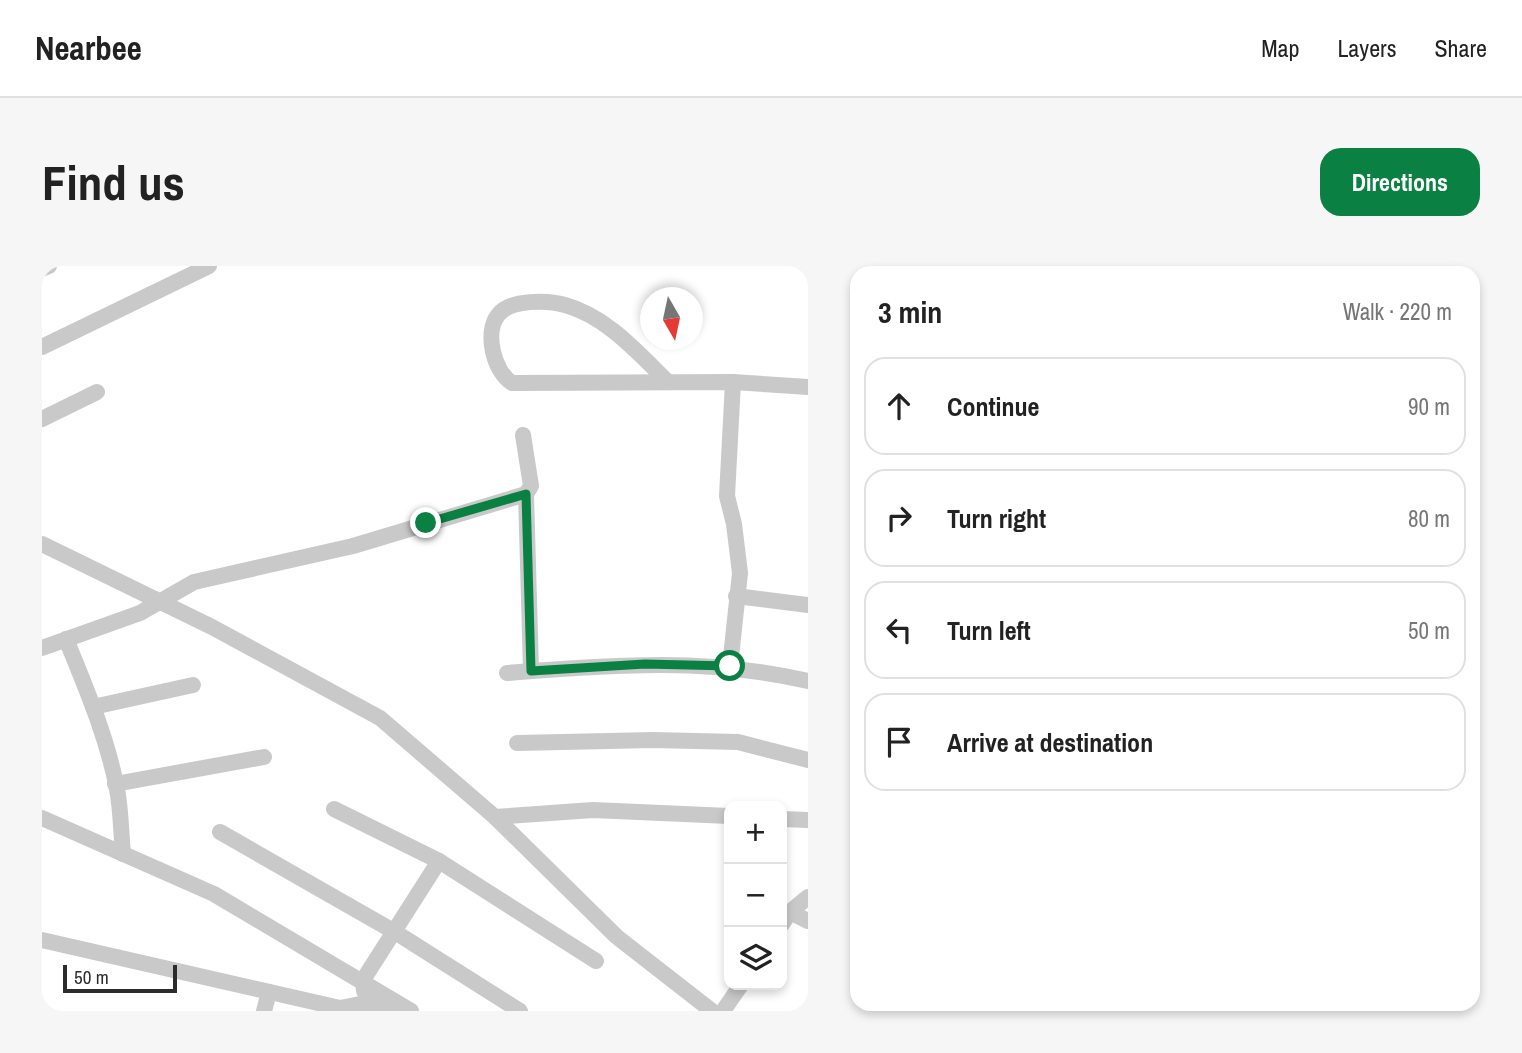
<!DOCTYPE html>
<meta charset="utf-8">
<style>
:root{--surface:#fff;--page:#f6f6f6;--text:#222;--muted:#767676;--line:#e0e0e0;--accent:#0b8043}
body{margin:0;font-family:"Archivo Narrow",sans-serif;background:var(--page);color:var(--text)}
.controls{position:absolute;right:21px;bottom:21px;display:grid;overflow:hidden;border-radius:14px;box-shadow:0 4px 10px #0003}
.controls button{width:63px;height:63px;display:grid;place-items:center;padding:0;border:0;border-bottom:2px solid var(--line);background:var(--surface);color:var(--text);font:35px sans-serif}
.compass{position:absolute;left:598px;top:21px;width:63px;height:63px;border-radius:50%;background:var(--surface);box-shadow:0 4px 10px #0003;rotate:171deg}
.scale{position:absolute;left:21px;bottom:18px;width:114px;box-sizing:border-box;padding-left:7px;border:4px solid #2c2c2c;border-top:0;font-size:19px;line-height:24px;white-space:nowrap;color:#2c2c2c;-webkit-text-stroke:5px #fff;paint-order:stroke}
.stop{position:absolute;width:21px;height:21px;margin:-16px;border:5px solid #0b8043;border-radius:50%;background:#fff}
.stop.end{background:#0b8043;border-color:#fff;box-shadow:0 2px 7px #0008}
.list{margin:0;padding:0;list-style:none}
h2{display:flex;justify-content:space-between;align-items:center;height:91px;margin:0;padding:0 28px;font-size:30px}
h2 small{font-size:23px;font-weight:400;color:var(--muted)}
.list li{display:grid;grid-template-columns:46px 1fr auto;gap:21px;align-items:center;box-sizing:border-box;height:98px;margin:0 14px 14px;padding:0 14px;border:2px solid var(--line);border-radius:21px}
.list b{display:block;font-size:26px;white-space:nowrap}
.list em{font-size:23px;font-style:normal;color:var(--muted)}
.icon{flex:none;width:38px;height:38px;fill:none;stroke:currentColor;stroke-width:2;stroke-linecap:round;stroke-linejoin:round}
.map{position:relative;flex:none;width:766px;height:745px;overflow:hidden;border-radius:21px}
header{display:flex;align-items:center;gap:42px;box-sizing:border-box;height:98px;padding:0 35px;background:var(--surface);border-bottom:2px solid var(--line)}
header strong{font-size:33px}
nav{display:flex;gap:38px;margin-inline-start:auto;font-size:24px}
.intro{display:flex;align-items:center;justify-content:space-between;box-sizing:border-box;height:168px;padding:0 42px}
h1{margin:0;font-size:49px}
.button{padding:18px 32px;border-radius:21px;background:var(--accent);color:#fff;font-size:24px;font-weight:700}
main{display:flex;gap:42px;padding:0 42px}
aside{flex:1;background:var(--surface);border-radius:21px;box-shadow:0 4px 10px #0003}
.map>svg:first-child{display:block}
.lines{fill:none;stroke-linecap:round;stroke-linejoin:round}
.minor{stroke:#c9c9c9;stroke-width:16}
.route{stroke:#0b8043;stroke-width:9}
</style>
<header>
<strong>Nearbee</strong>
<nav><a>Map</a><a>Layers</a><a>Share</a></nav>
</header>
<div class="intro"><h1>Find us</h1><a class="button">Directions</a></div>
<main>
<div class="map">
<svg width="766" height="745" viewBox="0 0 766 745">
<rect width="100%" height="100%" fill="#fff"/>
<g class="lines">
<g class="minor">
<polyline points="0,3 7,0"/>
<polyline points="0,81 167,0"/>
<path d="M626 116C596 87 564 50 523 39 506 34 468 33 456 49 442 67 452 106 470 117L691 116 766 121"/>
<polyline points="0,153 55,126"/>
<polyline points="484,228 489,405"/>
<polyline points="0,278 170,361 338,452 453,551 575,671 670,745"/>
<polyline points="694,330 766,339"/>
<path d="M24 373C44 422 65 471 75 523 79 544 79 567 81 588"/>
<polyline points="0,382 98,347 152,316 311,280 484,228 489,220 481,169"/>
<polyline points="688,400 698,307 692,258 685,230 691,116"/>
<path d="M465 407C570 399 662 391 766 415"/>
<polyline points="51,441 151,419"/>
<polyline points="475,477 611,474 696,476 766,494"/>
<polyline points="73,518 222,491"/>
<polyline points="292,543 397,595 554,695"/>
<polyline points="453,551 551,544 687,550"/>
<polyline points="0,552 172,628 369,745"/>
<polyline points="740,553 766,554"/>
<polyline points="178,566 353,666 478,745"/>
<polyline points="748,646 766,655"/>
<polyline points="740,658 748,646 766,631"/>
<polyline points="0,674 298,742 323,737 358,740"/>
<polyline points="322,725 321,714 397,595"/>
<polyline points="222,745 227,726"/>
<polyline points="681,745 699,719"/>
</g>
</g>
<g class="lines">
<polyline class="route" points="384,257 484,228 489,405 603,398 688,400"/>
</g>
</svg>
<div class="controls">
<button>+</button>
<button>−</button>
<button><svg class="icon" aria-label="layers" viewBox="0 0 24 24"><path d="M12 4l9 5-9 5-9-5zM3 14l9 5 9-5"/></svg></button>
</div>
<svg class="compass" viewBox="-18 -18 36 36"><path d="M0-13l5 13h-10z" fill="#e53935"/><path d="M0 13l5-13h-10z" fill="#767676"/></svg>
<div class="scale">50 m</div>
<div class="stop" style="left:688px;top:400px"></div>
<div class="stop end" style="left:384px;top:257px"></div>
</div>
<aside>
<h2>3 min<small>Walk · 220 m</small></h2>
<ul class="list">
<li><svg class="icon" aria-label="ahead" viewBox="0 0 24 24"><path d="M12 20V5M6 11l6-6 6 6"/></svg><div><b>Continue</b></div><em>90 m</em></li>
<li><svg class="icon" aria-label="right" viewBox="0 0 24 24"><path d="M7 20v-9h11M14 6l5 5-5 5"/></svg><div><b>Turn right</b></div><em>80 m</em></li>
<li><svg class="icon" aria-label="left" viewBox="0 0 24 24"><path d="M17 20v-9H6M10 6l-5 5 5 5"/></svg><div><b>Turn left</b></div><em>50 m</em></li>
<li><svg class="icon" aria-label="arrive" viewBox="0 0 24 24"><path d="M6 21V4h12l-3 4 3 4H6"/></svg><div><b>Arrive at destination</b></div></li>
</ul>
</aside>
</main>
